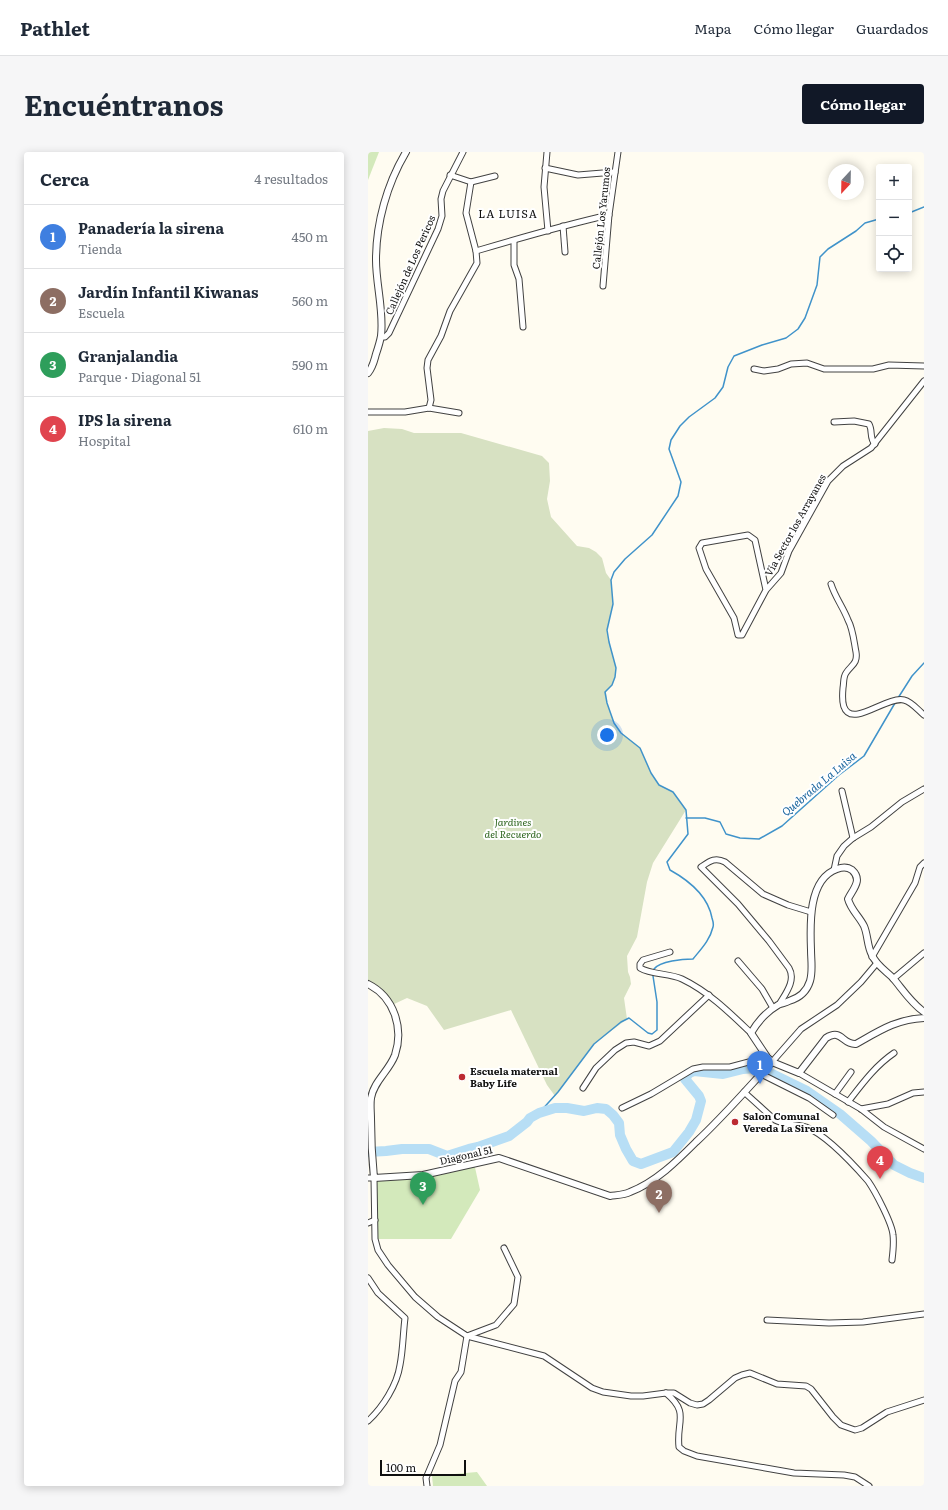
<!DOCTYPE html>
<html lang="es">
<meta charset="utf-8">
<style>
:root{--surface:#fff;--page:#f6f6f7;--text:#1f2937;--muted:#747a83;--line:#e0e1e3;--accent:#111827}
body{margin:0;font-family:Literata,serif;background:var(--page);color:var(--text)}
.controls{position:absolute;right:12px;top:12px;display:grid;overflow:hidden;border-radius:4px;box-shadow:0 2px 10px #0003}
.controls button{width:36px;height:36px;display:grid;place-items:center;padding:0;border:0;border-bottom:1px solid var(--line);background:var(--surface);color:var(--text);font:20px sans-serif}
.compass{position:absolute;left:460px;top:12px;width:36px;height:36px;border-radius:50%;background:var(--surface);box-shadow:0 2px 10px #0003;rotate:202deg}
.scale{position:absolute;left:12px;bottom:10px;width:86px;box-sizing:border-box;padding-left:4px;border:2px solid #0f0f0f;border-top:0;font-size:11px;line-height:14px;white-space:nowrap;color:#0f0f0f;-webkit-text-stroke:3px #fff;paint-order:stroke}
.you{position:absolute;left:239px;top:583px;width:14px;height:14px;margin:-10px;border:3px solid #fff;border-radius:50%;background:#1a73e8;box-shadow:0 0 0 6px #1a73e833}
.badge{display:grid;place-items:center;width:26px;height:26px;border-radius:50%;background:var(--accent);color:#fff;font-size:13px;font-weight:700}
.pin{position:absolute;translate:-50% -33px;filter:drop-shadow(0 1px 2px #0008)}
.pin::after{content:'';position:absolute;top:21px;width:14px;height:12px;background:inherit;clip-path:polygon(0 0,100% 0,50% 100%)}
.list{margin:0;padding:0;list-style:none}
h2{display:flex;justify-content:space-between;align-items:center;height:52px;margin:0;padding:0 16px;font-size:17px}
h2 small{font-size:13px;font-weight:400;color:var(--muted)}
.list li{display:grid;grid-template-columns:26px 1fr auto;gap:12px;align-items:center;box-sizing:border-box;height:64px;padding:0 16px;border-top:1px solid var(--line)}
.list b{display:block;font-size:15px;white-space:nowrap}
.list p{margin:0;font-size:13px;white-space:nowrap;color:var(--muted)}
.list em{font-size:13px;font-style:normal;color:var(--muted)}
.icon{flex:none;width:22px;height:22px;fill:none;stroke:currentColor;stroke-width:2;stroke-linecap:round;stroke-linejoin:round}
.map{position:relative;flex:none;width:556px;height:1334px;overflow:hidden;border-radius:4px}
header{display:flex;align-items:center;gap:24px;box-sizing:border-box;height:56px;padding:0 20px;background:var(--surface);border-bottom:1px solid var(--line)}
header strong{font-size:19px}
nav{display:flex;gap:22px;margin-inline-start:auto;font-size:14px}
.intro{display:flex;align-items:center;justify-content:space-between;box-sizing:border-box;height:96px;padding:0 24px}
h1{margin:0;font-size:28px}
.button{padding:10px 18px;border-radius:4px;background:var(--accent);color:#fff;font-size:14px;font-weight:700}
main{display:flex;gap:24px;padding:0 24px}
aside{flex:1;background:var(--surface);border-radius:4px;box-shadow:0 2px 10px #0003}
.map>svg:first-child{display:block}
.green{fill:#d3e9bb}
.cemetery{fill:#d7e1c2}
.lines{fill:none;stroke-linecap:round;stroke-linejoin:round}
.stream{stroke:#4093ca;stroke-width:1.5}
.river{stroke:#b7def5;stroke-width:10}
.minor-casing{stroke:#424242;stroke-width:7}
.tertiary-casing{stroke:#424242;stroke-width:8}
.minor{stroke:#fff;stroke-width:5}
.tertiary{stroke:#fff;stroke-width:6}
.poi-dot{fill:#bc2a31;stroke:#fff;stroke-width:1.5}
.labels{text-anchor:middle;stroke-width:4;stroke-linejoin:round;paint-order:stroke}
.street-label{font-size:10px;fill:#0f0f0f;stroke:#fff}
.park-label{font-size:10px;font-style:italic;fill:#2f6620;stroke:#fff}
.poi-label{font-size:10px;font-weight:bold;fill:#0f0f0f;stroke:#fff;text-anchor:start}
.neighbourhood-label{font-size:11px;letter-spacing:1px;fill:#0f0f0f;stroke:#fff}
.water-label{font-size:11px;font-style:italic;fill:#1a659e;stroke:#fff}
</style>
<header>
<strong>Pathlet</strong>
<nav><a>Mapa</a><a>Cómo llegar</a><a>Guardados</a></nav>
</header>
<div class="intro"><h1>Encuéntranos</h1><a class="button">Cómo llegar</a></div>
<main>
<aside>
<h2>Cerca<small>4 resultados</small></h2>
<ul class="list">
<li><span class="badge" style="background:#3f7fe0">1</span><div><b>Panadería la sirena</b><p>Tienda</p></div><em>450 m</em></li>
<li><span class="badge" style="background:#8d6e63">2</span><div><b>Jardín Infantil Kiwanas</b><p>Escuela</p></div><em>560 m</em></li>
<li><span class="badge" style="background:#2e9e5b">3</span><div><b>Granjalandia</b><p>Parque · Diagonal 51</p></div><em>590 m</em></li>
<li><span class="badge" style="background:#e0444e">4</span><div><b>IPS la sirena</b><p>Hospital</p></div><em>610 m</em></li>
</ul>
</aside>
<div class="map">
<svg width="556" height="1334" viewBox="0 0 556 1334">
<rect width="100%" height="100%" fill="#fffcf1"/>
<g class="green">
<polygon points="0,0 11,0 0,28"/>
<polygon points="106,1011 112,1038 83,1087 7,1087 6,1026 46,1024"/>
<polygon points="109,1320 119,1334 65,1334 64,1324"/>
</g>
<polygon class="cemetery" points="16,276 34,277 46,281 93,281 174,304 181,311 182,329 179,347 183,365 209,394 221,396 228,400 234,406 238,421 243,428 245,452 239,478 241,490 248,516 247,525 244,533 238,540 239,551 246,571 253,581 272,596 283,621 291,633 305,640 318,658 285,711 279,730 269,785 259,804 260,820 262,825 263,832 256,846 259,867 226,892 187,944 179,933 143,858 76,878 59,854 39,846 24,853 0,832 0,279"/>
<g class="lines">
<g class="stream">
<polyline points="541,61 556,55"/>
<polyline points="530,546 544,524 556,511"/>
<polyline points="318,666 337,666 352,670 358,682 372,686 391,687 414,674 471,623 496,604 527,551"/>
<path d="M286 817C292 809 315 807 325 807 333 797 342 788 345 775 346 772 345 769 344 766 340 744 320 728 302 718L299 710 320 682 318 658 305 640 291 633 283 621 272 596 253 581 246 571 239 551 237 540 244 533 247 525 248 516 241 490 239 478 245 452 243 428 246 420 257 407 284 383 310 344 313 330 301 297 303 288 312 274 321 265 347 246 355 235 360 215 366 204 394 193 418 186 430 177 437 166 449 133 452 105 460 97 488 79 497 71 511 67"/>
<polyline points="171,961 190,940 226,892 253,870 261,866 280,881 284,882 289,878 289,850 285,824"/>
</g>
<polyline class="river" points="0,1000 18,999 34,997 61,997 79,1004 101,997 110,995 141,984 159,970 162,966 171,961 187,956 199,956 216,959 229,956 238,957 245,963 251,971 252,983 258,997 265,1009 273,1012 305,1000 321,980 328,968 333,949 331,944 317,927 321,921 326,919 355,922 375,917 389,916 396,918 439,939 472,962 503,989 526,1013 542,1021 556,1026"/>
<g class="minor-casing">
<g id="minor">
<polyline points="179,0 176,35 180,79"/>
<polyline points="177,16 210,23 247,20"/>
<polyline points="82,23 103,30 127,24"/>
<polyline points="103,30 98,61 108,99"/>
<polyline points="195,74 197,100"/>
<polyline points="146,89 146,113 151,127 155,175"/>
<polyline points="235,134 241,63 250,0"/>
<polyline points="13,185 17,185 21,181 70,77 74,64 73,47 75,39 95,0"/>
<polyline points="386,217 396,219 410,217 423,212 439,211 456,217 505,217 521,213 556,214"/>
<path d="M61 256 63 248 59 216 60 208 73 184 82 159 109 111 108 99C152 86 196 73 241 63"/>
<polyline points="0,260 37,260 61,256 91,261"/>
<path d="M466 270 486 269 501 272C505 279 501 286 507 292"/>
<path d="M463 432C467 445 475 455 480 468 485 477 486 490 488 500 490 512 483 513 478 521 475 525 476 531 475 536 474 547 473 565 490 562 503 560 524 545 536 548 544 550 550 558 556 563"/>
<polyline points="398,438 387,388 380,383 334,391 331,396 338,417 366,466 370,483 374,483 398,438 413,421 421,399 460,329 475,314 503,296 556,229"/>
<polyline points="474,639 485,686"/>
<polyline points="466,718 469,704 476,694 485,686 503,675 534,650 556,637"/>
<path d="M302 800 275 808 272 812V816C284 823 301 821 314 827 341 840 362 861 383 881"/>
<polyline points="504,805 547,731 552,715 556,711"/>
<polyline points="370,809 394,837 405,856"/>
<polyline points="525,827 556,801"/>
<path d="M412 851C418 841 428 828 421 816L401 789 370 752 333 715C342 709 347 705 357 710L395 742 420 753 443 760"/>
<polyline points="404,910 433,877 469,853 493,830 509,811"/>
<polyline points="431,921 493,957 516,975 556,997"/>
<polyline points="393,922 441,946 465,963"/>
<polyline points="215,936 228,916 247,898 258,891 266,890 281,894 292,889 341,843"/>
<path d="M376 940 407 968C417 973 428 972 438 975 458 983 486 1013 500 1029 507 1039 524 1071 525 1083 526 1091 525 1100 524 1108"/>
<polyline points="467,942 483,920"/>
<path d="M480 950C494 932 507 914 526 901"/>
<polyline points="254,956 283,942 325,917 335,915 362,915 399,905"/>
<polyline points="493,957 520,952 545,941 556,940"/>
<polyline points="0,1026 6,1026 7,1087 10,1098 20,1113 47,1145 70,1165 99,1184 176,1204 224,1236 235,1240 263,1244 275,1244 298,1241 306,1241 322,1251 329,1253 335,1252 341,1248 367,1226 374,1223 382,1221 409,1232 438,1234 443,1237 465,1265 473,1273 487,1278 494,1276 519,1260 556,1248"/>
<polyline points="0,1071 7,1068"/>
<path d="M0 1126 10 1141 37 1166C35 1182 35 1198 32 1213 29 1233 15 1255 0 1269"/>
<polyline points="399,1168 461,1171 495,1170 556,1162"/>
<path d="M298 1241C322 1261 308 1269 311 1295L316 1299 329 1304 426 1321 476 1323 487 1325 501 1334"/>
<polyline points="59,1334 58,1326 72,1293 87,1229 93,1220 99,1184 128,1173 146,1152 150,1125 136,1096"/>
</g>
</g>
<g class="tertiary-casing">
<g id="tertiary">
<path d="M0 221C5 215 6 209 8 202 10 196 12 190 13 184 16 159 8 133 8 108 8 71 19 32 38 0"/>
<path d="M0 832C26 845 36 876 27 903 21 919 6 929 3 946 2 953 3 960 3 967 3 987 4 1006 6 1026L55 1023 131 1006 242 1044C249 1043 256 1043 262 1040 288 1030 309 1009 328 990 355 965 379 937 404 910"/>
<path d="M556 860C543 851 535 838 525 826 518 819 508 813 504 803 499 794 500 783 496 774 491 764 483 758 480 747 485 737 495 728 484 718 480 715 474 715 469 717 440 727 442 773 443 798 443 808 445 819 442 829 439 839 431 846 421 849 418 851 413 851 410 853 398 860 390 869 383 881L399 905 404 910 431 921 458 886C474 876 474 893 488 892 511 879 529 867 556 866"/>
</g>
</g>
<use href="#minor" class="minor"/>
<use href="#tertiary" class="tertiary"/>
</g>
<g class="poi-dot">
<circle cx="94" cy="925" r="4"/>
<circle cx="367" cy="970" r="4"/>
</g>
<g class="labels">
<g class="street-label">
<text transform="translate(233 66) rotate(-84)" y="4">Callejón Los Yarumos</text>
<text transform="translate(42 113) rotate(-66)" y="4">Callejón de Los Pericos</text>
<text transform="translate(427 373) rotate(-61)" y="4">Via Sector los Arrayanes</text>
<text transform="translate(98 1003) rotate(-13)" y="4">Diagonal 51</text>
</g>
<g class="park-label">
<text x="145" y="674">Jardines<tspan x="145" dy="12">del Recuerdo</tspan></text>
</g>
<g class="poi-label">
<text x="102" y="923">Escuela maternal<tspan x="102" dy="12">Baby Life</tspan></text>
<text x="375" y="968">Salon Comunal<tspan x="375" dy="12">Vereda La Sirena</tspan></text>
</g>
<g class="neighbourhood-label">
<text x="140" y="66">LA LUISA</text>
</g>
<g class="water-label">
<text transform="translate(451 632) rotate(-40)" y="4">Quebrada La Luisa</text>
</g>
</g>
</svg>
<div class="controls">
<button>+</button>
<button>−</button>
<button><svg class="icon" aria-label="locate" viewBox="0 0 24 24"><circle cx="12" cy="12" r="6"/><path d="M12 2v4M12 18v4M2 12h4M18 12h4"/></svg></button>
</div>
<svg class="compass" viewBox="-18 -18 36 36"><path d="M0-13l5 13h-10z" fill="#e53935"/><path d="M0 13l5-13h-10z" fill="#747a83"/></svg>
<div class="scale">100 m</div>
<div class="you"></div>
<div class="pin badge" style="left:392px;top:932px;background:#3f7fe0">1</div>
<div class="pin badge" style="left:291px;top:1061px;background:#8d6e63">2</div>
<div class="pin badge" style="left:55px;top:1053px;background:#2e9e5b">3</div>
<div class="pin badge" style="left:512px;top:1027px;background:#e0444e">4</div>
</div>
</main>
